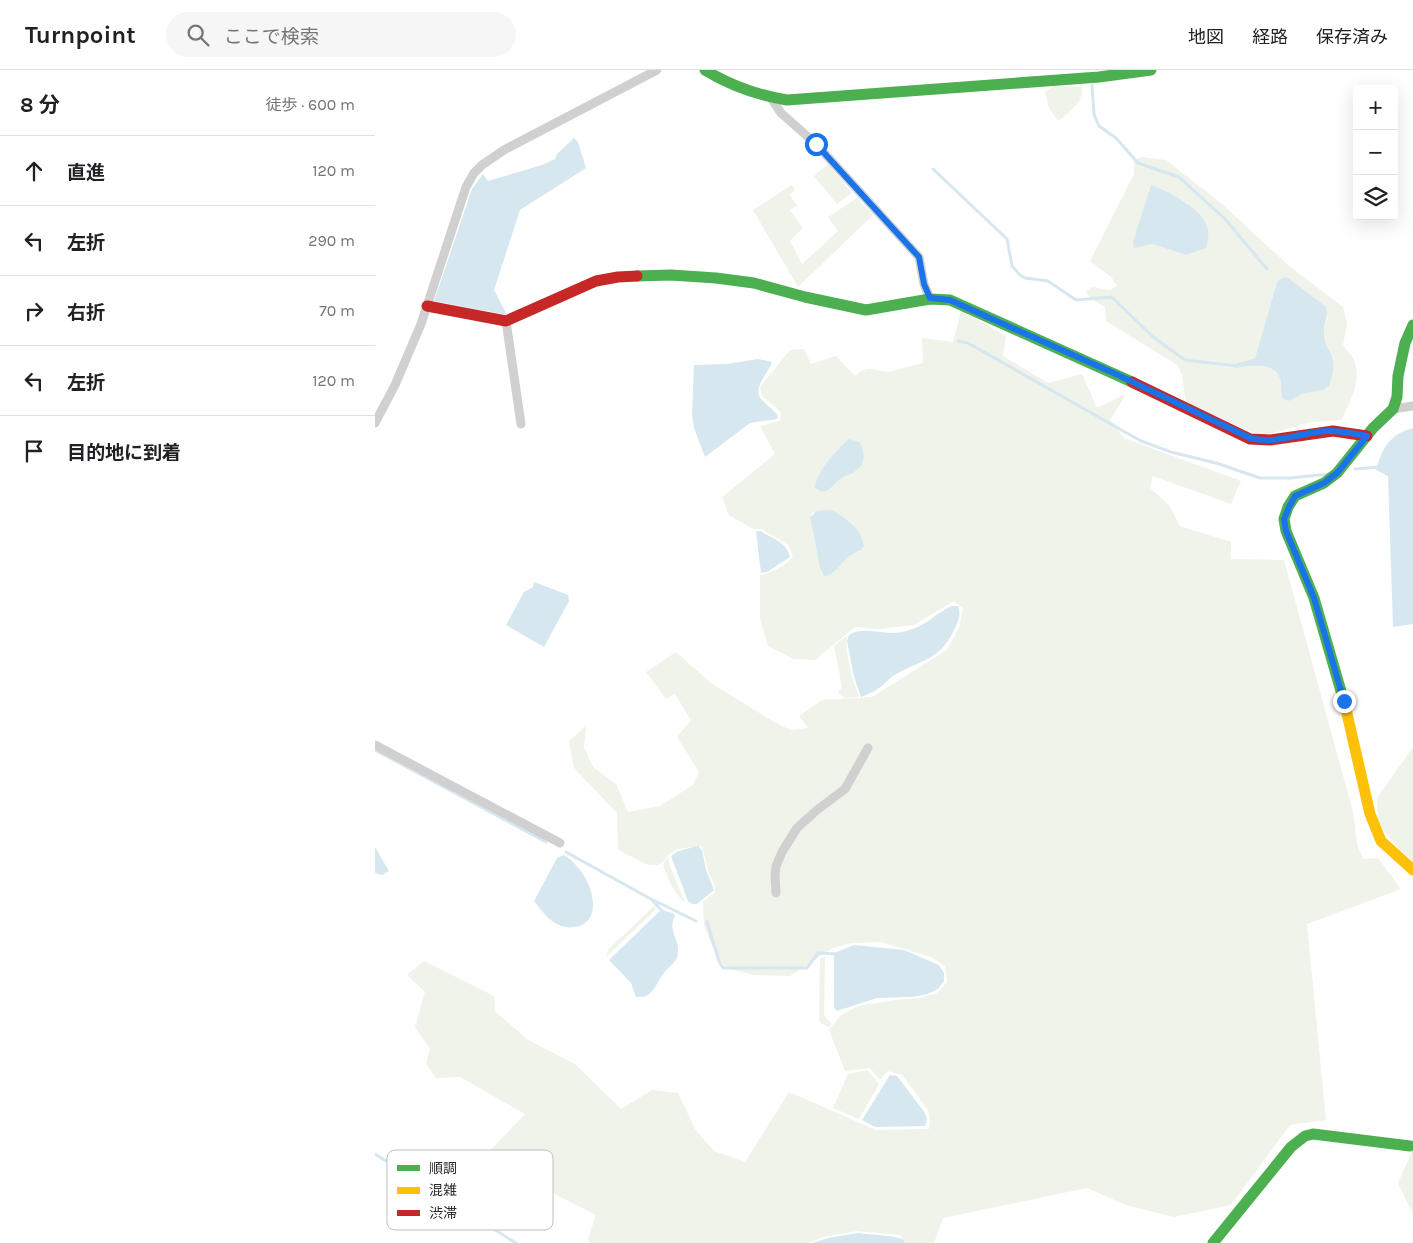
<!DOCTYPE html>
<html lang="ja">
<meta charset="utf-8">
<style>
:root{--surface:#fff;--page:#f6f6f6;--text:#202124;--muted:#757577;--line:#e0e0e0}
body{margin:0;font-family:Karla,"Noto Sans JP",sans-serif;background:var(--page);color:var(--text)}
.controls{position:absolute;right:15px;top:15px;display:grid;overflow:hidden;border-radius:5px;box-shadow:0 5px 20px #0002}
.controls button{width:45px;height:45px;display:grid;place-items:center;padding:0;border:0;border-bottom:1px solid var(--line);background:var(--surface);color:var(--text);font:25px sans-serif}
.stop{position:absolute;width:15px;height:15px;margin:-11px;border:4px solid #1a73e8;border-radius:50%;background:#fff}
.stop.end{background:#1a73e8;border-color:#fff;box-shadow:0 1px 5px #0008}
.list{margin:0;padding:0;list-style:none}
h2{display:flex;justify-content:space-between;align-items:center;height:65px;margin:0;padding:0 20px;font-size:21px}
h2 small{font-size:16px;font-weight:400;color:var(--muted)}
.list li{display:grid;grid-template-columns:32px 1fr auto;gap:15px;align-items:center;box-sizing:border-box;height:70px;padding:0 20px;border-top:1px solid var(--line)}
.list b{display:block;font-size:19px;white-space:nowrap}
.list em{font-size:16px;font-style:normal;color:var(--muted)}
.icon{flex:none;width:28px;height:28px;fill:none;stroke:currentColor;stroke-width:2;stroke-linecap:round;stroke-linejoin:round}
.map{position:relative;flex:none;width:1038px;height:1173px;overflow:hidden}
header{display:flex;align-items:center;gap:30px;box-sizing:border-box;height:70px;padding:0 25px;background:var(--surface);border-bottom:1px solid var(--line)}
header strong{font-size:24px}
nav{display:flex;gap:28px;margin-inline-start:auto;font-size:18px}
.search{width:350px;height:45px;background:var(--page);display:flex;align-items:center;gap:12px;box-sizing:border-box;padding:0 18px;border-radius:28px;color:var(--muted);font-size:19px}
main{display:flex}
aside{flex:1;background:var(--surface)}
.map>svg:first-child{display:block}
.green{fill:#eff3ea;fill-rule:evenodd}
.water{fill:#d7e7ef}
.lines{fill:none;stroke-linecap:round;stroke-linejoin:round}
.stream{stroke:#d7e7ef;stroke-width:3}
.street{stroke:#d0d0d0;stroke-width:9}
.fast{stroke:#4caf50;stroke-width:11}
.slow{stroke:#ffc107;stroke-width:11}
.jam{stroke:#c62828;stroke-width:11}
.route{stroke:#1a73e8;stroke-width:6}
.key{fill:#fff;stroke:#bfbfbf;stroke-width:1}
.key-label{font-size:14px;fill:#2b2b2b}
</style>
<header>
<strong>Turnpoint</strong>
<div class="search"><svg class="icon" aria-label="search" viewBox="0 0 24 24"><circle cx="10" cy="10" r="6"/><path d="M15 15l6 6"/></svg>ここで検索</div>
<nav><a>地図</a><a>経路</a><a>保存済み</a></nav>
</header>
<main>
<aside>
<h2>8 分<small>徒歩 · 600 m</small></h2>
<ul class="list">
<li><svg class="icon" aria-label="ahead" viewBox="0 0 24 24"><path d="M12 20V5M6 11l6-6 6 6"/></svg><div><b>直進</b></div><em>120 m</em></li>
<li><svg class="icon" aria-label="left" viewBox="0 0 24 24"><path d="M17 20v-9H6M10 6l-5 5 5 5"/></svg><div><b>左折</b></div><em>290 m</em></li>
<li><svg class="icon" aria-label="right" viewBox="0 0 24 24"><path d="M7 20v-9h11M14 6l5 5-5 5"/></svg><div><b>右折</b></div><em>70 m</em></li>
<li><svg class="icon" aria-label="left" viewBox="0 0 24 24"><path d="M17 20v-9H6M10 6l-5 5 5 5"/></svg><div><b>左折</b></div><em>120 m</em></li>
<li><svg class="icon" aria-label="arrive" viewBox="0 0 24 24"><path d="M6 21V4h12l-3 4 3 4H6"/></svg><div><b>目的地に到着</b></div></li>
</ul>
</aside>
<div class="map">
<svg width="1038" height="1173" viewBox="0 0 1038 1173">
<rect width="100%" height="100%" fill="#fff"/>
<g class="green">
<path d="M679 16 706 17C712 29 692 44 683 51L674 38 670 22Z"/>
<path d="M767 87 791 90 847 134 913 195 968 237 972 254 968 275C971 279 975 284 978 288 988 309 975 332 966 350L936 352 892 365 879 363 811 333 807 305 802 295 731 251 730 237 716 229 711 222 717 217 735 220 742 216 737 208 715 191 759 104V90ZM787 119 793 124 813 133 811 185 777 174ZM912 207 922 215 953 247 948 262 951 273 958 291V299L948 320 927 324 914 331 908 329C905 323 907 316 905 309 899 291 875 296 861 298L860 294 880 288 902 212 907 208Z"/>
<polygon points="453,94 477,123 462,134 439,106"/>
<polygon points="417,115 420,120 414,125 422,135 415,140 428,158 415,171 427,194 463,161 453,147 482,128 498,145 423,217 378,140"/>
<path d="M586 241 631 266 628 286 673 313 707 304 722 338 751 324 735 350 749 368 866 411 856 434 778 406 775 418 794 435 805 456 856 472V489L909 490 978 742 982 774 988 789 1003 788 1026 819 932 854 951 1050 915 1055 856 1135 799 1147 751 1135 712 1118 568 1148 559 1173H531L525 1165 482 1161 448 1167 433 1173H214L213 1169 221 1145 108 1088 150 1044 85 1007 61 1008 51 994 55 979 40 957 50 922 32 905 49 891 119 926 120 941 153 970 200 994 246 1039 277 1020 303 1023 320 1059 339 1081 370 1092 414 1022 501 1060 554 1059 555 1050 553 1040 527 1005 513 1001 505 1010 495 998 470 1001 454 960 465 946 483 936 520 930 546 928 562 923 572 912 570 896 556 887 506 872 476 873 458 878 415 906 379 905 351 898 338 878 329 855 328 831 340 823C341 814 335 808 333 800 330 791 330 784 326 776L303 779 293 785 288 792 283 795H273L247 782 243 778 242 743 199 698 194 671 211 656 209 677 218 697 241 714 253 742 285 736 318 715 324 702 302 667 316 650 300 624 291 629 271 602 301 582 336 613 399 652 416 660 433 658 424 646 447 630 497 627 572 580 584 558 588 538 579 531 539 555 504 559 480 557 440 590 418 589 393 576 385 549V505C396 503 414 495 418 485L413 475 386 459H378L354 445 347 427 400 384 385 356 405 351 406 342 387 326 385 317 415 280 429 279 436 294 461 286 480 306C496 292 501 304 517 301 527 299 537 295 548 293L547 268 578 272ZM438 442 485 481 473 487 449 506 445 498 435 447Z"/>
<path d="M472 566C470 586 477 608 484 627L470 628 463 623 467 617 459 576Z"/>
<polygon points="1038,677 1038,791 1024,779 1003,753 1002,728"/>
<path d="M293 787 294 794 310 833C298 822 293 809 288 794Z"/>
<polygon points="279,836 281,839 231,887 234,879"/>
<polygon points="450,886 449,944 451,948 457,954 454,957 447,954 444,949 445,889"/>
<polygon points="492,1000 504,1014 484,1049 458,1038 473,1004"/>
<polygon points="1038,1079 1038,1151 1037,1142 1023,1113"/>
</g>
<g class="water">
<polygon points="199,68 203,72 211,98 145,140 119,220 132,245 59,231 97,119 108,104 113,111 167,95 180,89 182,84"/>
<path d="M776 115C793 121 824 137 831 154 835 162 833 170 831 178L811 185 777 174 759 178 758 172Z"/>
<path d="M912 207 951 237C954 251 948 253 949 263 949 273 955 281 958 289 960 298 956 308 954 316L948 320 927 324 914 331 908 329C905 323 907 316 905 309 899 291 875 296 861 298L860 294 880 288 902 212 907 208Z"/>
<path d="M383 289 397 292C394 303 377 317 386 329 391 335 399 339 403 346L402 349 375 353 330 387 319 358 317 345 319 295 352 294Z"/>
<path d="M1038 358V554L1018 557 1013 406 1001 400C1007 378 1015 364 1038 358Z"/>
<path d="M474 369 484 372C491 382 491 395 479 402 475 405 469 406 465 409 456 416 452 427 440 418 442 400 461 381 474 369Z"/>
<path d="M456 440C471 448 486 458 489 476 484 483 478 483 472 488 464 495 460 505 449 506L445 498 435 447 442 441Z"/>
<path d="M381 461H385C397 468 412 472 415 487L392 502 386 503Z"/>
<polygon points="159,512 193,525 194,531 169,577 131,555 149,522 158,517"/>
<path d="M576 536H583C586 544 584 550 580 558 565 592 545 589 518 606 512 610 507 617 500 621 496 623 491 625 486 627L479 607 472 571 474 565C485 557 502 563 516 563 522 563 529 562 535 560 550 556 562 543 576 536Z"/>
<polygon points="323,776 327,780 331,800 339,820 322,834 317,834 313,831 296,786 303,781"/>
<polygon points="0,777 14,801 7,805 0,803"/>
<path d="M189 785C205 795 219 817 218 837 217 858 192 863 177 851 170 846 165 838 159 831L182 788Z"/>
<path d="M286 840 298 843 300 846C292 859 305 870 303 884 302 892 294 896 289 903 283 910 281 919 273 925 269 927 265 927 261 927L256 913 234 890Z"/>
<polygon points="479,875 529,880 564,895 569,903 569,911 563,919 553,924 537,927 502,928 462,941 459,937 459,883"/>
<polygon points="515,1005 522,1006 550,1043 552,1049 550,1056 500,1057 487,1050"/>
<path d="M483 1163C496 1165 521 1165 529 1170L530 1173H437L453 1168Z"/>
</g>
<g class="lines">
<g class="stream">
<polyline points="717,15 719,44 724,56 741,68 763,93 804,107 850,149 892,199"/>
<polyline points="558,99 632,169 637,196 645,205 650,208 673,211 701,230 737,227 778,267 810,290 862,296"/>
<polyline points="583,271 593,273 766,371 796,382 841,393 885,408 916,408 953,404"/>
<polyline points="980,399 1005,397"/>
<polyline points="0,680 171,772"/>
<polyline points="191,782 274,828 321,851"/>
<polyline points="277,830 288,842"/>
<polyline points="332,852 344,891 348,898 432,898 443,883 463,884"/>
<polyline points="0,1084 141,1173"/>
</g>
<g class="street">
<polyline points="396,28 406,43 441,74 544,187 549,214 555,229"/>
<polyline points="131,251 146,354"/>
<polyline points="1018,339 1038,336"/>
<polyline points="0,353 20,315 46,254 91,117 99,103 107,95 129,80 282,0"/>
<polyline points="0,675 185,773"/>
<polyline points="401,823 400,806 401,796 407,782 422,758 442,740 470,719 493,678"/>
</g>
<g class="fast">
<path d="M330 0C356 16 382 25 412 30L724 7 776 0"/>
<polyline points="262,206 296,205 341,208 379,213 430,227 491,240 555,229 575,230 757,312"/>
<polyline points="970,635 939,528 911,461 909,449 913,437 920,426 949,413 962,403 998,358 1018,339 1022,327 1023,306 1030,273 1038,255"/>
<polyline points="838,1173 916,1077 930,1066 938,1064 1035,1076"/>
</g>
<polyline class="slow" points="970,635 995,744 1006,771 1038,800"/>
<g class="jam">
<polyline points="52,236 131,251 221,211 243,207 262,206"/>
<polyline points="757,312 875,369 895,370 958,361 992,366"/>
</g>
</g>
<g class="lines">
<path class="route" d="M441 74 544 187 549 214 555 228 575 230 606 244 743 305 875 368C902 375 926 362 952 361 965 360 979 364 992 366L962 403 949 413 920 426 914 437 909 449 911 461 939 528 969 631"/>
</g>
<rect x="12" y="1080" width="166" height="80" rx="8" class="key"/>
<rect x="22" y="1095" width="23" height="6" fill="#4caf50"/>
<rect x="22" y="1117" width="23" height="7" fill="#ffc107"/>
<rect x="22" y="1140" width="23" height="6" fill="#c62828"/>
<g class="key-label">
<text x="54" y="1103">順調</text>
<text x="54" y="1125">混雑</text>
<text x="54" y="1148">渋滞</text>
</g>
</svg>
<div class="controls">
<button>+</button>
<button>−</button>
<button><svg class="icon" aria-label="layers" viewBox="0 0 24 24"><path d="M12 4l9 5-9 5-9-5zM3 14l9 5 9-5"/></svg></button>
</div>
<div class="stop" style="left:441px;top:74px"></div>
<div class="stop end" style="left:969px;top:631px"></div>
</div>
</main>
